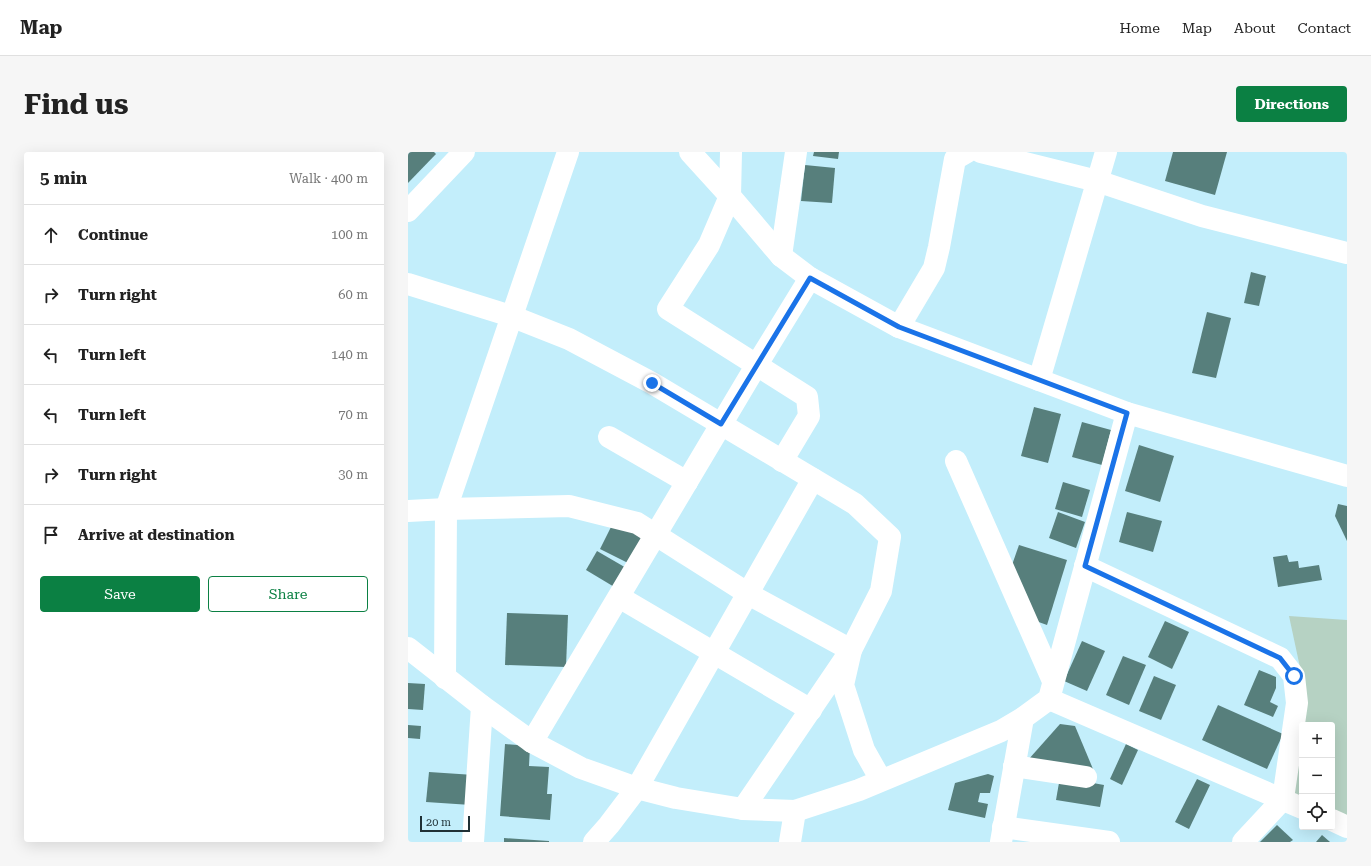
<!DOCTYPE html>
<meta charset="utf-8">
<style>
:root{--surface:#fff;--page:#f6f6f6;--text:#222;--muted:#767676;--line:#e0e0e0;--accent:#0b8043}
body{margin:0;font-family:"Roboto Serif",serif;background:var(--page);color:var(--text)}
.controls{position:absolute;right:12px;bottom:12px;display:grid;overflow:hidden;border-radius:4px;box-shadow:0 4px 16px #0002}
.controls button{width:36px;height:36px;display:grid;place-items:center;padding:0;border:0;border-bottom:1px solid var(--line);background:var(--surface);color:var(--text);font:20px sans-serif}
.scale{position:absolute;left:12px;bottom:10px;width:50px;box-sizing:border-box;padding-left:4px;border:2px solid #1f3035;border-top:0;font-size:11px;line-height:14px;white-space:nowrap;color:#1f3035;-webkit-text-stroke:3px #c3eefb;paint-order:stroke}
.stop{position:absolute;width:12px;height:12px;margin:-9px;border:3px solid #1a73e8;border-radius:50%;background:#fff}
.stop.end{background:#1a73e8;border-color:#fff;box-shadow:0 1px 4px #0008}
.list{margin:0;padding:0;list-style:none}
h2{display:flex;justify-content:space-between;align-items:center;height:52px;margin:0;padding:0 16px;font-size:17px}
h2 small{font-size:13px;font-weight:400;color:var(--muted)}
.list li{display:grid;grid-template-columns:26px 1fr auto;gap:12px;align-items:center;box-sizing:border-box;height:60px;padding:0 16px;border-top:1px solid var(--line)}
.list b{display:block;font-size:15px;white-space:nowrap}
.list em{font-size:13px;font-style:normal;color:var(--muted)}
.actions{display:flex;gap:8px;padding:12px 16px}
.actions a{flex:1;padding:9px 0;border:1px solid var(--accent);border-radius:4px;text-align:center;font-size:14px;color:var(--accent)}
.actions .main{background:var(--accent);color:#fff}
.icon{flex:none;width:22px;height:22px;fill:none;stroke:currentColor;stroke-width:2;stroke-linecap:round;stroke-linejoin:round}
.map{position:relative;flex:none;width:939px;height:690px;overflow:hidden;border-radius:4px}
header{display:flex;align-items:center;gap:24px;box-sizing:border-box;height:56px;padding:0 20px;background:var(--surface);border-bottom:1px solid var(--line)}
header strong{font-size:19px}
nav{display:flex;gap:22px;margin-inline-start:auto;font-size:14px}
.intro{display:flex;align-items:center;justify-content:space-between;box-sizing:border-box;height:96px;padding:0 24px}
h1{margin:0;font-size:28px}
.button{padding:10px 18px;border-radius:4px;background:var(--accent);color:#fff;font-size:14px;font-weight:700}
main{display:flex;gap:24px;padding:0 24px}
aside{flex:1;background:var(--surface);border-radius:4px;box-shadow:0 4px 16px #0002}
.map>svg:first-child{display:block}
.green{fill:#b6d2c3}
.building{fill:#577f7c}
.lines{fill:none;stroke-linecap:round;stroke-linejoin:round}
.minor{stroke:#fff;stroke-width:22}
.major{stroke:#fff;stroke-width:22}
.route{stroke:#1a73e8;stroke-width:5}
</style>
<header>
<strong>Map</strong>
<nav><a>Home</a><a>Map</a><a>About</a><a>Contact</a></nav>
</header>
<div class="intro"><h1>Find us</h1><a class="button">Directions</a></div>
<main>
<aside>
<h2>5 min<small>Walk · 400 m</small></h2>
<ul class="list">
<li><svg class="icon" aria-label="ahead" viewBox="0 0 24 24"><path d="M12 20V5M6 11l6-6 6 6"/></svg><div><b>Continue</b></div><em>100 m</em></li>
<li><svg class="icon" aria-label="right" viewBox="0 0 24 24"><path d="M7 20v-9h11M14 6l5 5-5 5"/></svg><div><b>Turn right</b></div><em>60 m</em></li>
<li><svg class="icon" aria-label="left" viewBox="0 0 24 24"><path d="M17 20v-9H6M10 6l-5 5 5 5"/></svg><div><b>Turn left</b></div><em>140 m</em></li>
<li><svg class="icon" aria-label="left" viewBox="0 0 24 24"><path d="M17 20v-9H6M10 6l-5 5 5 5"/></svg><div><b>Turn left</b></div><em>70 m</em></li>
<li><svg class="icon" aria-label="right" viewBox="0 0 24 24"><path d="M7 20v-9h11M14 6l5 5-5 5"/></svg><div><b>Turn right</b></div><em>30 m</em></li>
<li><svg class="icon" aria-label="arrive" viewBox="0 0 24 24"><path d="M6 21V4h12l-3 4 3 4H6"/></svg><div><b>Arrive at destination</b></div></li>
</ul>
<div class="actions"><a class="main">Save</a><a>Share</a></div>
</aside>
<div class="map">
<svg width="939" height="690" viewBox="0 0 939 690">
<rect width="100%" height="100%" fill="#c3eefb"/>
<g class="green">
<polygon points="881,464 939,468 939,667 924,660 924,573 896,573 893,520"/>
<polygon points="894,582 894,646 882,640"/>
</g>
<g class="building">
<polygon points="0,0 26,0 28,2 0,31"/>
<polygon points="406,0 431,0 430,7 405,4"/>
<polygon points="765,0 819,0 807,43 757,29"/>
<polygon points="397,13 427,16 424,51 393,49"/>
<polygon points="843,120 858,124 851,154 836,151"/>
<polygon points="799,160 823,166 808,226 784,221"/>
<polygon points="626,255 653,262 640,311 613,304"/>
<polygon points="674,270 703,278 694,313 664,305"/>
<polygon points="731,293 766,304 752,350 717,339"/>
<polygon points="655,330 682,338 674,365 647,357"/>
<polygon points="930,352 939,354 939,389 927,364"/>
<polygon points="650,360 677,370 668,396 641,386"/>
<polygon points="719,360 754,369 745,400 711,390"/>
<polygon points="206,369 240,386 226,414 192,397"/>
<polygon points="611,393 659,408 639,473 625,468 604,413"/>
<polygon points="189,399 220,417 208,436 178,418"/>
<polygon points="879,403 881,410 890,409 891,416 911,413 914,428 870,435 865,405"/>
<polygon points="99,461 160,463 158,515 97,513"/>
<polygon points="757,469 781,480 764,517 740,505"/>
<polygon points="674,489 697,499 679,539 656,529"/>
<polygon points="715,504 738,513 721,553 698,543"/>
<polygon points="851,518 868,525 868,536 862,550 870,554 865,565 836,553"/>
<polygon points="746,524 768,533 753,568 731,559"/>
<polygon points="0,531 17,532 15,558 0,557"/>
<polygon points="810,553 875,582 859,617 794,588"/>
<polygon points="652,572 667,574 685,617 620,608"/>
<polygon points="0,573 13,574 12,587 0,586"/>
<polygon points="97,592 122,594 121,614 141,615 139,642 144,642 142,668 92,664"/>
<polygon points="718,592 730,598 714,633 702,627"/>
<polygon points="21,620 66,623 63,653 18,650"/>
<polygon points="580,622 586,624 582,641 572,641 570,650 580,652 577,666 540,658 547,631"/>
<polygon points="652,625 696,633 692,655 648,648"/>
<polygon points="789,627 802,633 781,677 767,670"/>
<polygon points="869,673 885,688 882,690 852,690"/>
<polygon points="914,683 922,690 908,690"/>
<polygon points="96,686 141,689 141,690 96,690"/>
</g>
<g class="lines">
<g class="minor">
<polyline points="323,0 322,44 301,93 260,157 399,245 401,264 374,309"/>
<polyline points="573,0 689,29 794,64 939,101"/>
<polyline points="0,59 56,0"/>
<polyline points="373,104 388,0"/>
<polyline points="0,132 103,164 161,187 244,231 447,352 482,385 473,439 443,498 335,657"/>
<polyline points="491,175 526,116 531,95 547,7 559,0"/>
<polyline points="631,228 698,0"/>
<polyline points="201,285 279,330"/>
<polyline points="548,309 645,529"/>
<polyline points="0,359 38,357 161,354 229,371 344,444 443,498 435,533 456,598 473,628"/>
<polyline points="677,414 872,506 886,524 889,551 875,647 835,690"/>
<polyline points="211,445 403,558"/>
<polyline points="0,496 74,554 124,590 173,616 229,636 268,646 335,657 387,659 451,638 593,579 615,566 641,547 719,261"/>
<polyline points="37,526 38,357 160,0"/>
<polyline points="641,547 894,656"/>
<polyline points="124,590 348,214 402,126"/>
<polyline points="606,614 678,625"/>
<polyline points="924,668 939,675"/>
<polyline points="595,675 701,690"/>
<polyline points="65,690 74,554"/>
<polyline points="186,690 201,673 229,636 405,327"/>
<polyline points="382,690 387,659"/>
<polyline points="593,690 615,566"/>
</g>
<polyline class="major" points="282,0 322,44 373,104 402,126 491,175 719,261 939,324"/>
</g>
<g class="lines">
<polyline class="route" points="244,231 313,272 402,126 491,175 719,261 677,414 872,506 886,524"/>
</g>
</svg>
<div class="controls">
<button>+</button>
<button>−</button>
<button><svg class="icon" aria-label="locate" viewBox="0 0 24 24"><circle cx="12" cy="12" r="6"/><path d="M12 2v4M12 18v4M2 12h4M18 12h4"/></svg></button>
</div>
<div class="scale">20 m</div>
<div class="stop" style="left:886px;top:524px"></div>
<div class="stop end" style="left:244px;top:231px"></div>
</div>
</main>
